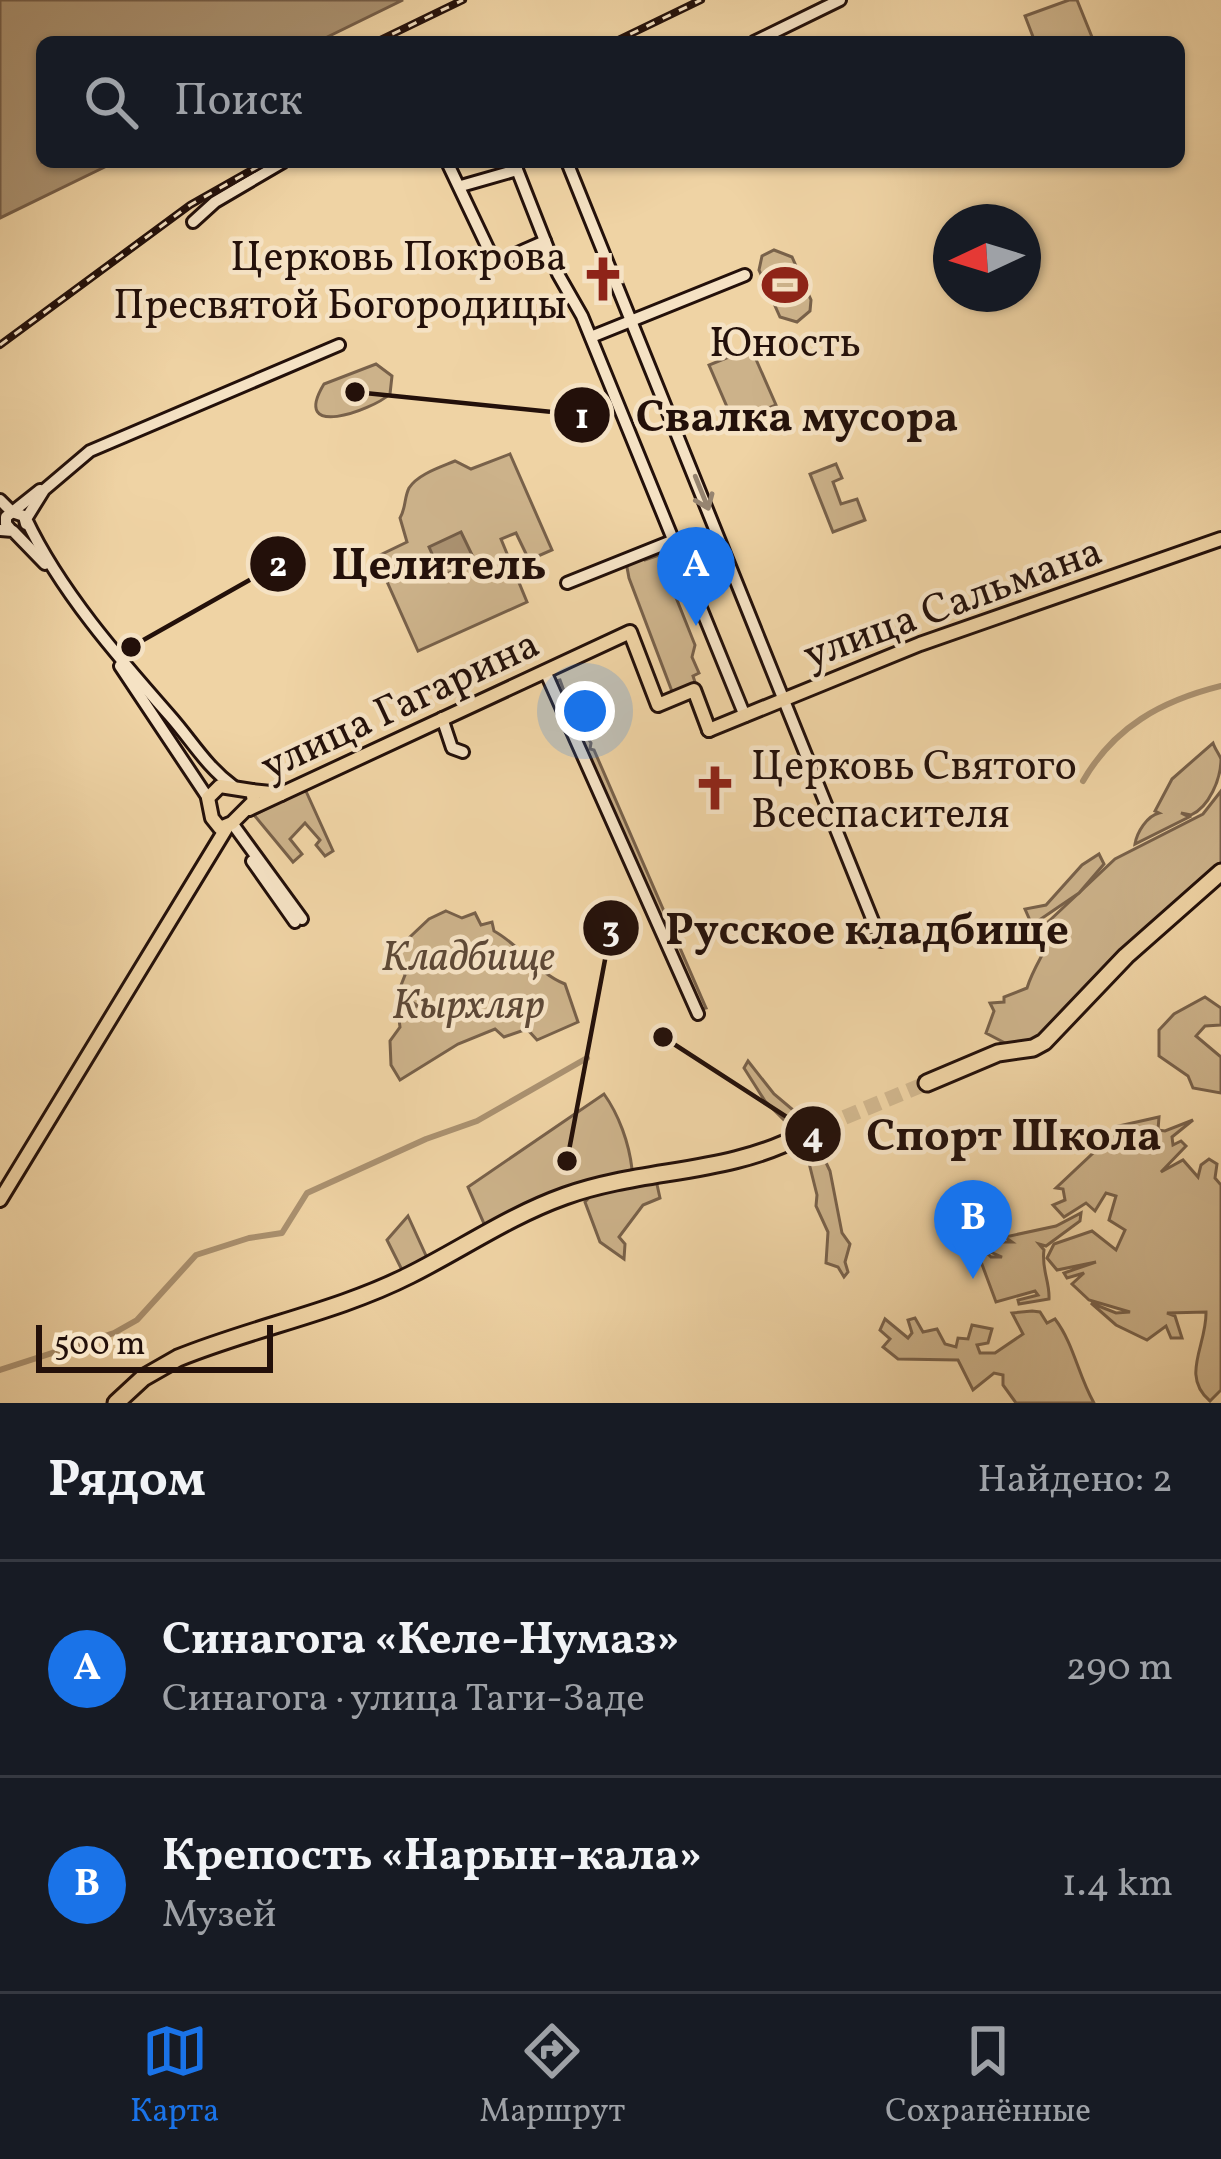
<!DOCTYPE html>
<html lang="ru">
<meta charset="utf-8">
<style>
:root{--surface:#171b24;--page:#20242c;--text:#f1f3f6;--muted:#9ea1a6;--line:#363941;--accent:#1a73e8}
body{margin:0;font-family:Vollkorn,serif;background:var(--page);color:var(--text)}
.compass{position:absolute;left:933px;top:204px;width:108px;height:108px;border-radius:50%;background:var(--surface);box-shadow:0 3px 9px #0004;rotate:266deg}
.scale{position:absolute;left:36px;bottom:30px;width:237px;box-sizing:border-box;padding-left:12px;border:6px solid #23100a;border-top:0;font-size:33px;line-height:42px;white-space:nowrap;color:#23100a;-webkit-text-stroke:9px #f5e2c4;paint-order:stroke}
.you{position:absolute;left:585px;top:711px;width:42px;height:42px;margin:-30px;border:9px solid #fff;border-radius:50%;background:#1a73e8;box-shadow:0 0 0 18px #1a73e833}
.badge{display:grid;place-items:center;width:78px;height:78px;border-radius:50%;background:var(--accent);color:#fff;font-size:39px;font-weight:700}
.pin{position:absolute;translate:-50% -99px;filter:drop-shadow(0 3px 6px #0008)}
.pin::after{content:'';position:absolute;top:63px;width:42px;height:36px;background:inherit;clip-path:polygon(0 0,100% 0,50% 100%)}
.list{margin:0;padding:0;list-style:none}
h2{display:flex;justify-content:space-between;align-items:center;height:156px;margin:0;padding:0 48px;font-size:51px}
h2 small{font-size:39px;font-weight:400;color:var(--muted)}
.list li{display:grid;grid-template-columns:78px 1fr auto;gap:36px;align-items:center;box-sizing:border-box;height:216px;padding:0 48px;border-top:3px solid var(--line)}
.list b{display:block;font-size:45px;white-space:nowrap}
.list p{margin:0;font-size:39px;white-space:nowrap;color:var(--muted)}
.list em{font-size:39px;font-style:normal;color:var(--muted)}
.icon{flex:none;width:66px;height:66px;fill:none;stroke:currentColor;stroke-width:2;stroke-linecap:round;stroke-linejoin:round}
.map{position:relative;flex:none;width:1221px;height:1403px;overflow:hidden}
.search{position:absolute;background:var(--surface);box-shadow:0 3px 9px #0004;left:36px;right:36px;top:36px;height:132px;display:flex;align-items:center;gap:30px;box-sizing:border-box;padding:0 42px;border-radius:18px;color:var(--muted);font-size:45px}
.sheet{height:588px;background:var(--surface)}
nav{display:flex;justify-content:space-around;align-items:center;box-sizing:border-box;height:168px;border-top:3px solid var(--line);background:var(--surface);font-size:33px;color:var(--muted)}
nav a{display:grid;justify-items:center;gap:6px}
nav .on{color:var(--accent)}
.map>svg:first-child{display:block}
.green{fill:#ccb28a;stroke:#78614a;stroke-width:3}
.water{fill:#aa9170;stroke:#745d47;stroke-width:3}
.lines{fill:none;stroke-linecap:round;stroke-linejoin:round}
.canal{stroke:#aa9170;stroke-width:6}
.highway-tunnel{stroke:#d0b68d;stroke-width:15;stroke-dasharray:15 8;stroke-linecap:butt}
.secondary-casing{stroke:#23100a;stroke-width:16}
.primary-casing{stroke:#23100a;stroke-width:18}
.highway-casing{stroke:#23100a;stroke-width:21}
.secondary{stroke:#f5e2c4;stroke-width:10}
.primary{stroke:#efd3a4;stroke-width:12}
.highway{stroke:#efd3a4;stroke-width:15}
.rail-casing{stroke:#23100a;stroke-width:8}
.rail{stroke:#f5e2c4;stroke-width:3;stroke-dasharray:9;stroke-linecap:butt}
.oneway{stroke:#968470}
.labels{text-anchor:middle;stroke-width:9;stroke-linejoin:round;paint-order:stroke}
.poi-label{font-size:42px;fill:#23100a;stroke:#f5e2c4;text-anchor:end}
.street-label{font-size:42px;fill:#23100a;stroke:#f5e2c4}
.park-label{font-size:42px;font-style:italic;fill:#5e4937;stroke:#f5e2c4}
.leader{fill:none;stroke:#23100a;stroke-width:4.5}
.callout-dot{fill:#23100a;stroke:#f5e2c4;stroke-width:4.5}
.mark-label{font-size:36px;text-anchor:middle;font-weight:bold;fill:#fff}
.callout-label{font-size:45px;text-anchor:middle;font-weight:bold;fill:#23100a;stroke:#f5e2c4;stroke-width:9;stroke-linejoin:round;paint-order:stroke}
</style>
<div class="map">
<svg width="1221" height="1403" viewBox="0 0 1221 1403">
<rect width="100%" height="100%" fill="#efd3a4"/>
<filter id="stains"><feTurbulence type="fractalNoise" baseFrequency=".00167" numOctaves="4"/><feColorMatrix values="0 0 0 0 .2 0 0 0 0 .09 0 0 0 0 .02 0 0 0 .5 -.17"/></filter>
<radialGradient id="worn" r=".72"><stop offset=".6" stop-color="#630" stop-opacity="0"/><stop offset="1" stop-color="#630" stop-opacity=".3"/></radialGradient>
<g class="green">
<polygon points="1069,0 1077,0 1094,42 1035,42 1025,16"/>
<polygon points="774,250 792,257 811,300 810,311 797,322 780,317 759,270 762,256"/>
<polygon points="751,348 776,405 734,423 709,365"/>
<path d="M376 364 392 376 390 394C371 411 290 440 324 384Z"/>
<path d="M510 454 552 550 529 560 516 533 501 539 527 602 418 651 376 557 407 542 400 518C406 508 404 498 409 488 418 474 441 467 455 461L471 469Z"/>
<polygon points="836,464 842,478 833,482 841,504 857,499 865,520 833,532 810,474"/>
<polygon points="642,555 645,560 659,555 695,645 692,657 699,673 693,676 696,685 673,694 629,578 626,562"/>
<polygon points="548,673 555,681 560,680 572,713 591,743 590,749 594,750 706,1008 698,1010"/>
<path d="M1213 743C1215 749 1219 754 1221 759 1221 779 1209 807 1191 815L1181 813 1189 817 1135 844C1137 832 1147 816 1159 813L1155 811 1172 779Z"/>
<polygon points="305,789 333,851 325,856 316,845 320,840 305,823 290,839 302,854 293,862 254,815"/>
<path d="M1221 791V865L1037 1044H1007L986 1033 994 1011 990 1003 1004 1002V997L1027 988C1034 965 1047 951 1054 928L1048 922 1115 859 1203 814Z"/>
<polygon points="1099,854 1104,864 1079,893 1032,925 1025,909 1046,905 1082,865"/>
<path d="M446 911 462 918 475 913 481 925 492 922 494 931C520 945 537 973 565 984L578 1022 537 1040 527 1029 504 1037 495 1029 458 1044 400 1080 391 1065 390 1041 400 1027 398 1011 418 1006 398 993 405 975 393 953 429 919Z"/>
<polygon points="1205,997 1221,1008 1221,1025 1205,1026 1196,1036 1221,1057 1221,1093 1193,1088 1188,1076 1159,1056 1159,1030 1174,1014"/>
<polygon points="748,1061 774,1094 799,1115 806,1131 796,1132 765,1101 744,1068"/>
<path d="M604 1094C619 1115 629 1143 632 1169L628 1175 486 1228 468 1187Z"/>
<path d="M1159 1117 1158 1130 1165 1131 1193 1120 1172 1137 1173 1145 1181 1141 1186 1146 1161 1172 1183 1160 1198 1177 1201 1165 1209 1159 1217 1164 1215 1178 1221 1185V1390L1210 1401C1180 1376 1207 1345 1206 1312L1167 1313 1175 1316 1182 1338H1171L1166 1326 1147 1340 1116 1325 1091 1303 1116 1313 1130 1312 1089 1300 1072 1284 1084 1273 1067 1278 1064 1273 1096 1262 1057 1270 1047 1258 1054 1244 1092 1231 1116 1250 1125 1230 1109 1220 1116 1196 1106 1193 1095 1211 1086 1203 1064 1217 1053 1205 1065 1200 1063 1189 1056 1188 1109 1138 1114 1127Z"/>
<polygon points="814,1137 830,1171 842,1233 850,1244 845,1262 848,1272 844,1277 838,1267 826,1263 828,1232 816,1206 817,1195 808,1159 799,1152 799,1142"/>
<polygon points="656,1180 660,1198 643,1205 619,1237 625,1244 624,1259 600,1242 585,1202 593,1193"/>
<path d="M1081 1213 1080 1221 1046 1246 1039 1244 1044 1250C1041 1268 1050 1282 1049 1299L1019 1304 1018 1300 1038 1295 1035 1291 996 1302 977 1251 981 1247 991 1257H1002L986 1250 979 1236 993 1242H1012L1005 1237 1056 1226Z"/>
<polygon points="408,1216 428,1260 403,1272 387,1240"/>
<path d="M1032 1311 1040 1312 1047 1323 1055 1319C1074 1344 1078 1375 1094 1403H1016L1003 1385V1375L994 1373 973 1390 958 1360 898 1359 883 1347 890 1339 880 1330 885 1319 908 1338 912 1333 908 1320 915 1318 923 1332 937 1329 945 1344 956 1347 958 1338 968 1339 972 1325 992 1329 988 1343 977 1345 980 1353H995L1023 1334 1012 1313Z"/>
</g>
<g class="water">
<polygon points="0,0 403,0 317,42 42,42 42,162 115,162 0,218"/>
<polygon points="461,532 475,561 442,576 429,547"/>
</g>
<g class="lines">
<g class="canal">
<path d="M1083 781C1114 727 1161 701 1221 686"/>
<polyline points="0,1370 114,1333 137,1320 196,1255 249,1238 282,1233 307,1193 426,1139 477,1121 587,1058"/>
</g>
<polyline class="highway-tunnel" points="802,1135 927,1083"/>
<g class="secondary-casing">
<g id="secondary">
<polyline points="754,42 840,0"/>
<polyline points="447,162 495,263 545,241"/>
<polyline points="514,162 558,274 582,316 745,716"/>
<polyline points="567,162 881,941"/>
<polyline points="461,186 517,170"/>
<polyline points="193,222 215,202 283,162"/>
<polyline points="591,337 745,275"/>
<polyline points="0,500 12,512 24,516 26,524"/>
<polyline points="0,530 13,531 45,564"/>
<polyline points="11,530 6,524 6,517 40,490"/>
<polyline points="567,583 672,541"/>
<polyline points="120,666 208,798"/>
<polyline points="545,671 698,1014"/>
<polyline points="442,718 452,748 463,752"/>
<path d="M233 786C206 766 192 741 170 716 118 657 60 591 26 519L44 490 90 451 339 345"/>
<polyline points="232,823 302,919"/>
<polyline points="252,861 295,922"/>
</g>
</g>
<g class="primary-casing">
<g id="primary">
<polyline points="709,730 920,644 1221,539"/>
<polygon points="220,786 252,791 254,801 232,823 220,828 212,818 208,798"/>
<polyline points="252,791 281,794"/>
<polyline points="249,809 630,632 658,705 694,690 709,730"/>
<polyline points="0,1200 227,827"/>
</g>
</g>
<g class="highway-casing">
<g id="highway">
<polyline points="927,1083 998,1053 1033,1048 1044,1042 1126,956 1221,872"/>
<path d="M116 1403 143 1378 178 1358C254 1327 337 1312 410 1275 462 1249 509 1216 565 1196 643 1168 728 1175 802 1135"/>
</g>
</g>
<use href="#secondary" class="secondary"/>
<use href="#primary" class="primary"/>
<use href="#highway" class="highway"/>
<g class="rail-casing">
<g id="rail">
<polyline points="376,42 463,0"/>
<polyline points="614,42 701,0"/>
<polyline points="0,345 190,205 266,162"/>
</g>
</g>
<use href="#rail" class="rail"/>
</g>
<defs><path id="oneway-shaft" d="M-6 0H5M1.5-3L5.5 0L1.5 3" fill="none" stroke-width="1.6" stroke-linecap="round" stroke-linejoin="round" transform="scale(3)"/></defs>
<use class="oneway" href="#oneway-shaft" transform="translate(702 493) rotate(68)"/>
<defs>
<g id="church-bare" transform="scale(3.6)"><path d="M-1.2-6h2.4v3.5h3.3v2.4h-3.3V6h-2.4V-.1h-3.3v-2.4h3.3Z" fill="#8f2418" stroke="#f5e2c4" stroke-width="2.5" paint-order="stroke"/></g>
<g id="stadium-bare" transform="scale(3.6)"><path d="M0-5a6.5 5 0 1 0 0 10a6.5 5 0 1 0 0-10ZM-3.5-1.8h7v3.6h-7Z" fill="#8f2418" stroke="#f5e2c4" stroke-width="2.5" paint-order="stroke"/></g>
</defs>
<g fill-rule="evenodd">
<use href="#church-bare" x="603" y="279"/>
<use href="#stadium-bare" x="785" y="285"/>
<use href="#church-bare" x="715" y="788"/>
</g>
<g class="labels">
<g class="poi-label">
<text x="567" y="270">Церковь Покрова<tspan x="567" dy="48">Пресвятой Богородицы</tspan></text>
<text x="785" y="356" text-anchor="middle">Юность</text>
<text x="751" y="779" text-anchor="start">Церковь Святого<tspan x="751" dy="48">Всеспасителя</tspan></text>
</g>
<g class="street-label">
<text transform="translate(952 601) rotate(-20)" y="15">улица Сальмана</text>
<text transform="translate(399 703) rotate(-25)" y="15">улица Гагарина</text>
</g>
<g class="park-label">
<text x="468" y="970">Кладбище<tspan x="468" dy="48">Кырхляр</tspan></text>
</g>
</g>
<path class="leader" d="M355 392L582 415M131 647L278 564M567 1161L611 928M663 1037L813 1134"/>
<g class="callout-dot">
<circle cx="355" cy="392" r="12"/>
<circle cx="131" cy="647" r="12"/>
<circle cx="567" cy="1161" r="12"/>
<circle cx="663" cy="1037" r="12"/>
<circle cx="582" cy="415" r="30"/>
<circle cx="278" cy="564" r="30"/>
<circle cx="611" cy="928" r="30"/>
<circle cx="813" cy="1134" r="30"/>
</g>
<g class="mark-label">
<text x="582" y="428">1</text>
<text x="278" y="576">2</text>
<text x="611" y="941">3</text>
<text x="813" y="1147">4</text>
</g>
<g class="callout-label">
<text x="797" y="431">Свалка мусора</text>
<text x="439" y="579">Целитель</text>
<text x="867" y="944">Русское кладбище</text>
<text x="1014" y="1150">Спорт Школа</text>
</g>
<rect width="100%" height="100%" filter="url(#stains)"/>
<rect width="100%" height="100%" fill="url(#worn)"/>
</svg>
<svg class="compass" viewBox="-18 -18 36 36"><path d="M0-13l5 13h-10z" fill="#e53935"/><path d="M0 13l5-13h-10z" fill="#9ea1a6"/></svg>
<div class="scale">500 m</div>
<div class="you"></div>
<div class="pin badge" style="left:696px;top:626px">A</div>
<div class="pin badge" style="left:973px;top:1279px">B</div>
<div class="search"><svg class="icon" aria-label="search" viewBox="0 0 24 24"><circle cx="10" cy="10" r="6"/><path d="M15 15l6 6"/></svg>Поиск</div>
</div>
<section class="sheet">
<h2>Рядом<small>Найдено: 2</small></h2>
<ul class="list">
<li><span class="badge">A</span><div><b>Синагога «Келе-Нумаз»</b><p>Синагога · улица Таги-Заде</p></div><em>290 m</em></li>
<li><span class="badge">B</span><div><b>Крепость «Нарын-кала»</b><p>Музей</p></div><em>1.4 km</em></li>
</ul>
</section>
<nav>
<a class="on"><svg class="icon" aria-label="map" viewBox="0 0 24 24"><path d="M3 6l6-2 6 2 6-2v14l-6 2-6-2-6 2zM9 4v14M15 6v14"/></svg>Карта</a>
<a><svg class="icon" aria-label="directions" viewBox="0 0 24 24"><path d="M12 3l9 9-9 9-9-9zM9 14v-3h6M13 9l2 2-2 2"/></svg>Маршрут</a>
<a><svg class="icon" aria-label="saved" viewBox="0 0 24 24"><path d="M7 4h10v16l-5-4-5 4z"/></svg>Сохранённые</a>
</nav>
